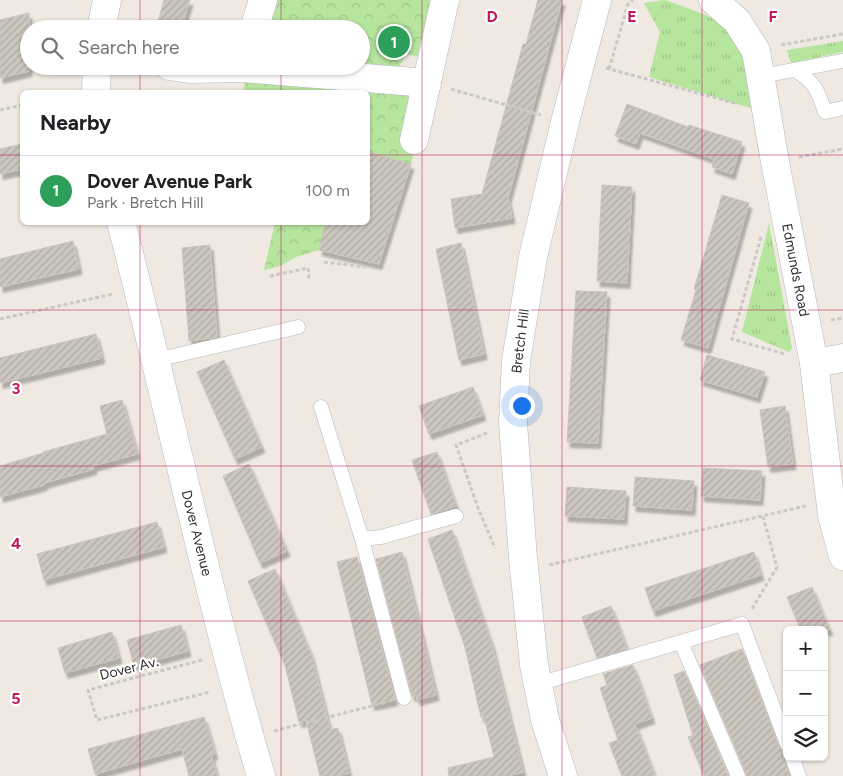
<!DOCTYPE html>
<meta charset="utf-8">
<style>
:root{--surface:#fff;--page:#f6f6f6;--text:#202124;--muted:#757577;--line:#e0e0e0;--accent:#db2777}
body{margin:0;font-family:Figtree,sans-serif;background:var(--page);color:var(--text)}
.controls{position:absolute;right:15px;bottom:15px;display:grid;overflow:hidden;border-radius:8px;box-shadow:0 1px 4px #0004}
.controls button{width:45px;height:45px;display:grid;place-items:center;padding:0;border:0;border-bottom:1px solid var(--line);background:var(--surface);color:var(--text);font:25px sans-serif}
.you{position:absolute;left:521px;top:405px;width:18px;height:18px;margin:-12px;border:4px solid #fff;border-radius:50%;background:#1a73e8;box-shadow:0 0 0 8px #1a73e833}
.badge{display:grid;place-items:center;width:32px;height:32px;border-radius:50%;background:var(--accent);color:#fff;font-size:16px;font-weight:700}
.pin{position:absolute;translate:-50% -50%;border:2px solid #fff;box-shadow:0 1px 5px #0006}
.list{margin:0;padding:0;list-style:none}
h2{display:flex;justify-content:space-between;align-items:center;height:65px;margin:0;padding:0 20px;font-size:21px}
h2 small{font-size:16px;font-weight:400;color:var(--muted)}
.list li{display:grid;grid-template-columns:32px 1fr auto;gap:15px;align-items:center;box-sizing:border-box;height:70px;padding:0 20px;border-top:1px solid var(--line)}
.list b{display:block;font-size:19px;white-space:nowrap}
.list p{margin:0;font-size:16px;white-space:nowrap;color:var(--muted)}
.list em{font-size:16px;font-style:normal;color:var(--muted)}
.icon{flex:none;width:28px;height:28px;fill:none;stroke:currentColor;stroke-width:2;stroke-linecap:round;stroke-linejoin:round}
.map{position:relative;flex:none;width:843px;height:776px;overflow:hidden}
.search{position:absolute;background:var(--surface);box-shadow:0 1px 4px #0004;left:20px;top:20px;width:350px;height:55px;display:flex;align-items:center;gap:12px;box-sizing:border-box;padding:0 18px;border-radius:28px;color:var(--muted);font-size:19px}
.panel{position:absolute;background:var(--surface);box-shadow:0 1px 4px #0004;left:20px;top:90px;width:350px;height:135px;border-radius:8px}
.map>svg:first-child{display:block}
.grass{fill:url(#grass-tufts)}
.park{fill:url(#park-crowns)}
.building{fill:url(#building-hatch);stroke:#cbc5ba;filter:url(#shadow)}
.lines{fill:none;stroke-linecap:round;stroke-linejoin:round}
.service-casing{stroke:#b4b7c1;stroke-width:15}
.minor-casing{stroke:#b4b7c1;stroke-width:29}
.tertiary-casing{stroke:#b4b7c1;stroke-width:29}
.path{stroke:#c9c9c9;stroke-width:3;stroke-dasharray:4 2.5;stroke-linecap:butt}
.service{stroke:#fff;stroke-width:14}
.minor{stroke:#fff;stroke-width:28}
.tertiary{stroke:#fff;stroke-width:28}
.grid{fill:none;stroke:#c2185b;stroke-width:1;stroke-opacity:0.55}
.labels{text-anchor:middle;stroke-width:4.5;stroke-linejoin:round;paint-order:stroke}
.street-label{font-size:14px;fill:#2e2e2e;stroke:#fff}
.grid-label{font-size:16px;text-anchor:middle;font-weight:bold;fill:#c2185b;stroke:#fff;stroke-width:4.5;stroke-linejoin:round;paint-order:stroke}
</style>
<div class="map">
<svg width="843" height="776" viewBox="0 0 843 776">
<defs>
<pattern id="grass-tufts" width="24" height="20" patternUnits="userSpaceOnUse" patternTransform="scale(1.25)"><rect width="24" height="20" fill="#b6e59e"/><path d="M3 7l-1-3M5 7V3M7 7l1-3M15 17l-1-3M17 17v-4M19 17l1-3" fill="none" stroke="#9dc588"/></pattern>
<pattern id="park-crowns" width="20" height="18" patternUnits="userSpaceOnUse" patternTransform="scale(1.25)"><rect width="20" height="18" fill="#b6e59e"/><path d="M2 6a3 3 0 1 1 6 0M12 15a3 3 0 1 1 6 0" fill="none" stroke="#9dc588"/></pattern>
<pattern id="building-hatch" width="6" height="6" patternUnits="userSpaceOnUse" patternTransform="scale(1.25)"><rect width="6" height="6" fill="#cbc7bf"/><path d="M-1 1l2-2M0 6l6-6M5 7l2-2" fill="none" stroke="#afaba4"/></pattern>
<filter id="shadow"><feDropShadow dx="3" dy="5.5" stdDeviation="1" flood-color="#0004"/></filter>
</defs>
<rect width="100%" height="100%" fill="#efe9e1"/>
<g class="grass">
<path d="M665 0C682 6 700 12 716 20 743 36 750 82 757 110L649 77 660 32 644 3Z"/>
<polygon points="843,41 843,52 791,63 787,50"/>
<polygon points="769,223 792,348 789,352 742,332"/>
</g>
<g class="park">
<polygon points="271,0 435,0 423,58 406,54 395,74 361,66 361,29 262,29"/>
<polygon points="246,75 413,94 401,146 415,149 411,164 368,152 368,92 243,92"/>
<polygon points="275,223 325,223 319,250 296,257 280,266 264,270"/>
</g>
<g class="building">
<polygon points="164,0 190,0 181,29 156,29"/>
<polygon points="538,0 562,0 508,198 512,218 455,228 451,199 482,194 523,44 526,44"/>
<polygon points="29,13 29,71 0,78 0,20"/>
<polygon points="627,104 688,127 689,125 742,142 732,174 712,167 714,159 640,133 636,144 615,136"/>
<polygon points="22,144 22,169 0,174 0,149"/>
<polygon points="368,152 411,164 379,264 319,250 325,222 368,222"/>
<polygon points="602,185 632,187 627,283 597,281"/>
<polygon points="722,195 749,203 708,348 681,340 696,290 694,289"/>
<polygon points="73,241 79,269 0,287 0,259"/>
<polygon points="461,243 484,354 459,360 436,249"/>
<polygon points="210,245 217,337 189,341 182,248"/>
<polygon points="576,291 607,292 598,443 567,442"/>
<polygon points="96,334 102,358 0,383 0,358"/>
<polygon points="707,355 765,372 757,397 700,380"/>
<polygon points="224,360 262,447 235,459 197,372"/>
<polygon points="473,387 483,415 429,434 419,406"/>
<polygon points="122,400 137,454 93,466 94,469 44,483 44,485 0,497 0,466 43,453 43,452 107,434 100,406"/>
<polygon points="785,406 793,464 768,467 760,410"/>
<polygon points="437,452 456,506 431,514 412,460"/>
<polygon points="249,464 287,551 260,563 223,476"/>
<polygon points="703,468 762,471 760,500 701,496"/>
<polygon points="635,477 694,481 692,510 633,506"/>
<polygon points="567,487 626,491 624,519 565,516"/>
<polygon points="157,522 164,547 44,580 37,554"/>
<polygon points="452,530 492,645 523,772 507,776 449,776 448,768 494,757 484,716 481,717 465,647 428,539"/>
<polygon points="402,552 436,695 417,700 416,695 412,696 376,559"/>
<polygon points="754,552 761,575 653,611 645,588"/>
<polygon points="357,557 395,700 372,705 337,562"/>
<polygon points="275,569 311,654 330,730 338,728 349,773 336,776 320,776 306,720 299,722 285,665 248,581"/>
<polygon points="812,587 822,612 830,630 801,630 787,597"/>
<polygon points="611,606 627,649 597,658 582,617"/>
<polygon points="181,625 188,651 134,666 127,640"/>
<polygon points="112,632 119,658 65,673 58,648"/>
<polygon points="742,649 779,747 784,753 784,760 790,776 747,776 700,665"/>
<polygon points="633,665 652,718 635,724 655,776 622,776 609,743 618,740 600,688 607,685 603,674"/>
<polygon points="684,671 728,776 704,776 688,737 693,735 674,675"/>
<polygon points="204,717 215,754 211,755 217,776 189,776 182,749 95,774 88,749"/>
</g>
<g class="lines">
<g class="service-casing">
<g id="service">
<path d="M795 70C816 84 817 88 825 112L843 108"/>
<polyline points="761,76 843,61"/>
<polyline points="156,360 298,327"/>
<polyline points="321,407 362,539 404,698"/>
<polyline points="362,539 381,537 456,516"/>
<polyline points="681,642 738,776"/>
<polyline points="538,684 742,624 787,744"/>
<polyline points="792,757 799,776"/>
</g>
</g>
<g class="minor-casing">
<g id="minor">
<polyline points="713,0 737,21 756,51 775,162 814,363 832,515 843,556"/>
<polyline points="101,29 107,0"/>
<polyline points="254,29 263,0"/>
<polyline points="169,66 189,69 242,68 427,83"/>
<polyline points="96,92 97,66"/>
<polyline points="414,140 445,0"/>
<path d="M121 222C169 407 207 593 261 776"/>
<polyline points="814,363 843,358"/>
</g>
</g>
<g class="tertiary-casing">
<polyline id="tertiary" points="563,776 545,720 534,665 523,558 513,423 516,361 533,257 565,122 597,0"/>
</g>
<g class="path">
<polyline points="781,45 843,34"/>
<polyline points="606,68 738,104"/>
<polyline points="609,69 628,4 633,0"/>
<polyline points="451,89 541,115"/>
<polyline points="0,110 22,105"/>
<polyline points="799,157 843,149"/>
<polyline points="761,237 732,339 785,354"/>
<polyline points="324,262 365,267"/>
<polyline points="270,276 308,268 309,275 308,280"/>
<polyline points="0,319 113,294"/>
<polyline points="831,320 843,318"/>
<polyline points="487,433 456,445 478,508 495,548"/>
<polyline points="549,565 806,506"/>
<polyline points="752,609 777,567 763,517"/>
<polyline points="202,660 88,690 97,720 210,692"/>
<polyline points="274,731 387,702"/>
</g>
<use href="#service" class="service"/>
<use href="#minor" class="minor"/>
<use href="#tertiary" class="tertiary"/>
</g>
<path class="grid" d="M140 0V29M281 0V29M422 0V776M562 0V776M702 0V776M140 66V92M281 66V92M0 155H22M368 155H843M140 222V776M281 222V776M0 310H843M0 466H843M0 621H843"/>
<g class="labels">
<g class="street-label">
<text transform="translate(796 270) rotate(79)" y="5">Edmunds Road</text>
<text transform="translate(520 341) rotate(-83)" y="5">Bretch Hill</text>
<text transform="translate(197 533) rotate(76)" y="5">Dover Avenue</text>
<text transform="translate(129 668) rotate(-14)" y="5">Dover Av.</text>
</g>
</g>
<g class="grid-label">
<text x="492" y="22">D</text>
<text x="632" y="22">E</text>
<text x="773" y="22">F</text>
<text x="16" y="394">3</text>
<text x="16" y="549">4</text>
<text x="16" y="704">5</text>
</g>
</svg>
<div class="controls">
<button>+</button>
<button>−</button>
<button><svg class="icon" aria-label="layers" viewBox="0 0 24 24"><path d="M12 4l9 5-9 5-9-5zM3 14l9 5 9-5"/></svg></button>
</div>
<div class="you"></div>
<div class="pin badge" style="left:394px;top:42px;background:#2e9e5b">1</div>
<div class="search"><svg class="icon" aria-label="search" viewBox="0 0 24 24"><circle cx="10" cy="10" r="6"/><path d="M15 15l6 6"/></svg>Search here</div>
<section class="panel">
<h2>Nearby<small></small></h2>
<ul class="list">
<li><span class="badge" style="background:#2e9e5b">1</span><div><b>Dover Avenue Park</b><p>Park · Bretch Hill</p></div><em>100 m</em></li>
</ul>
</section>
</div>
